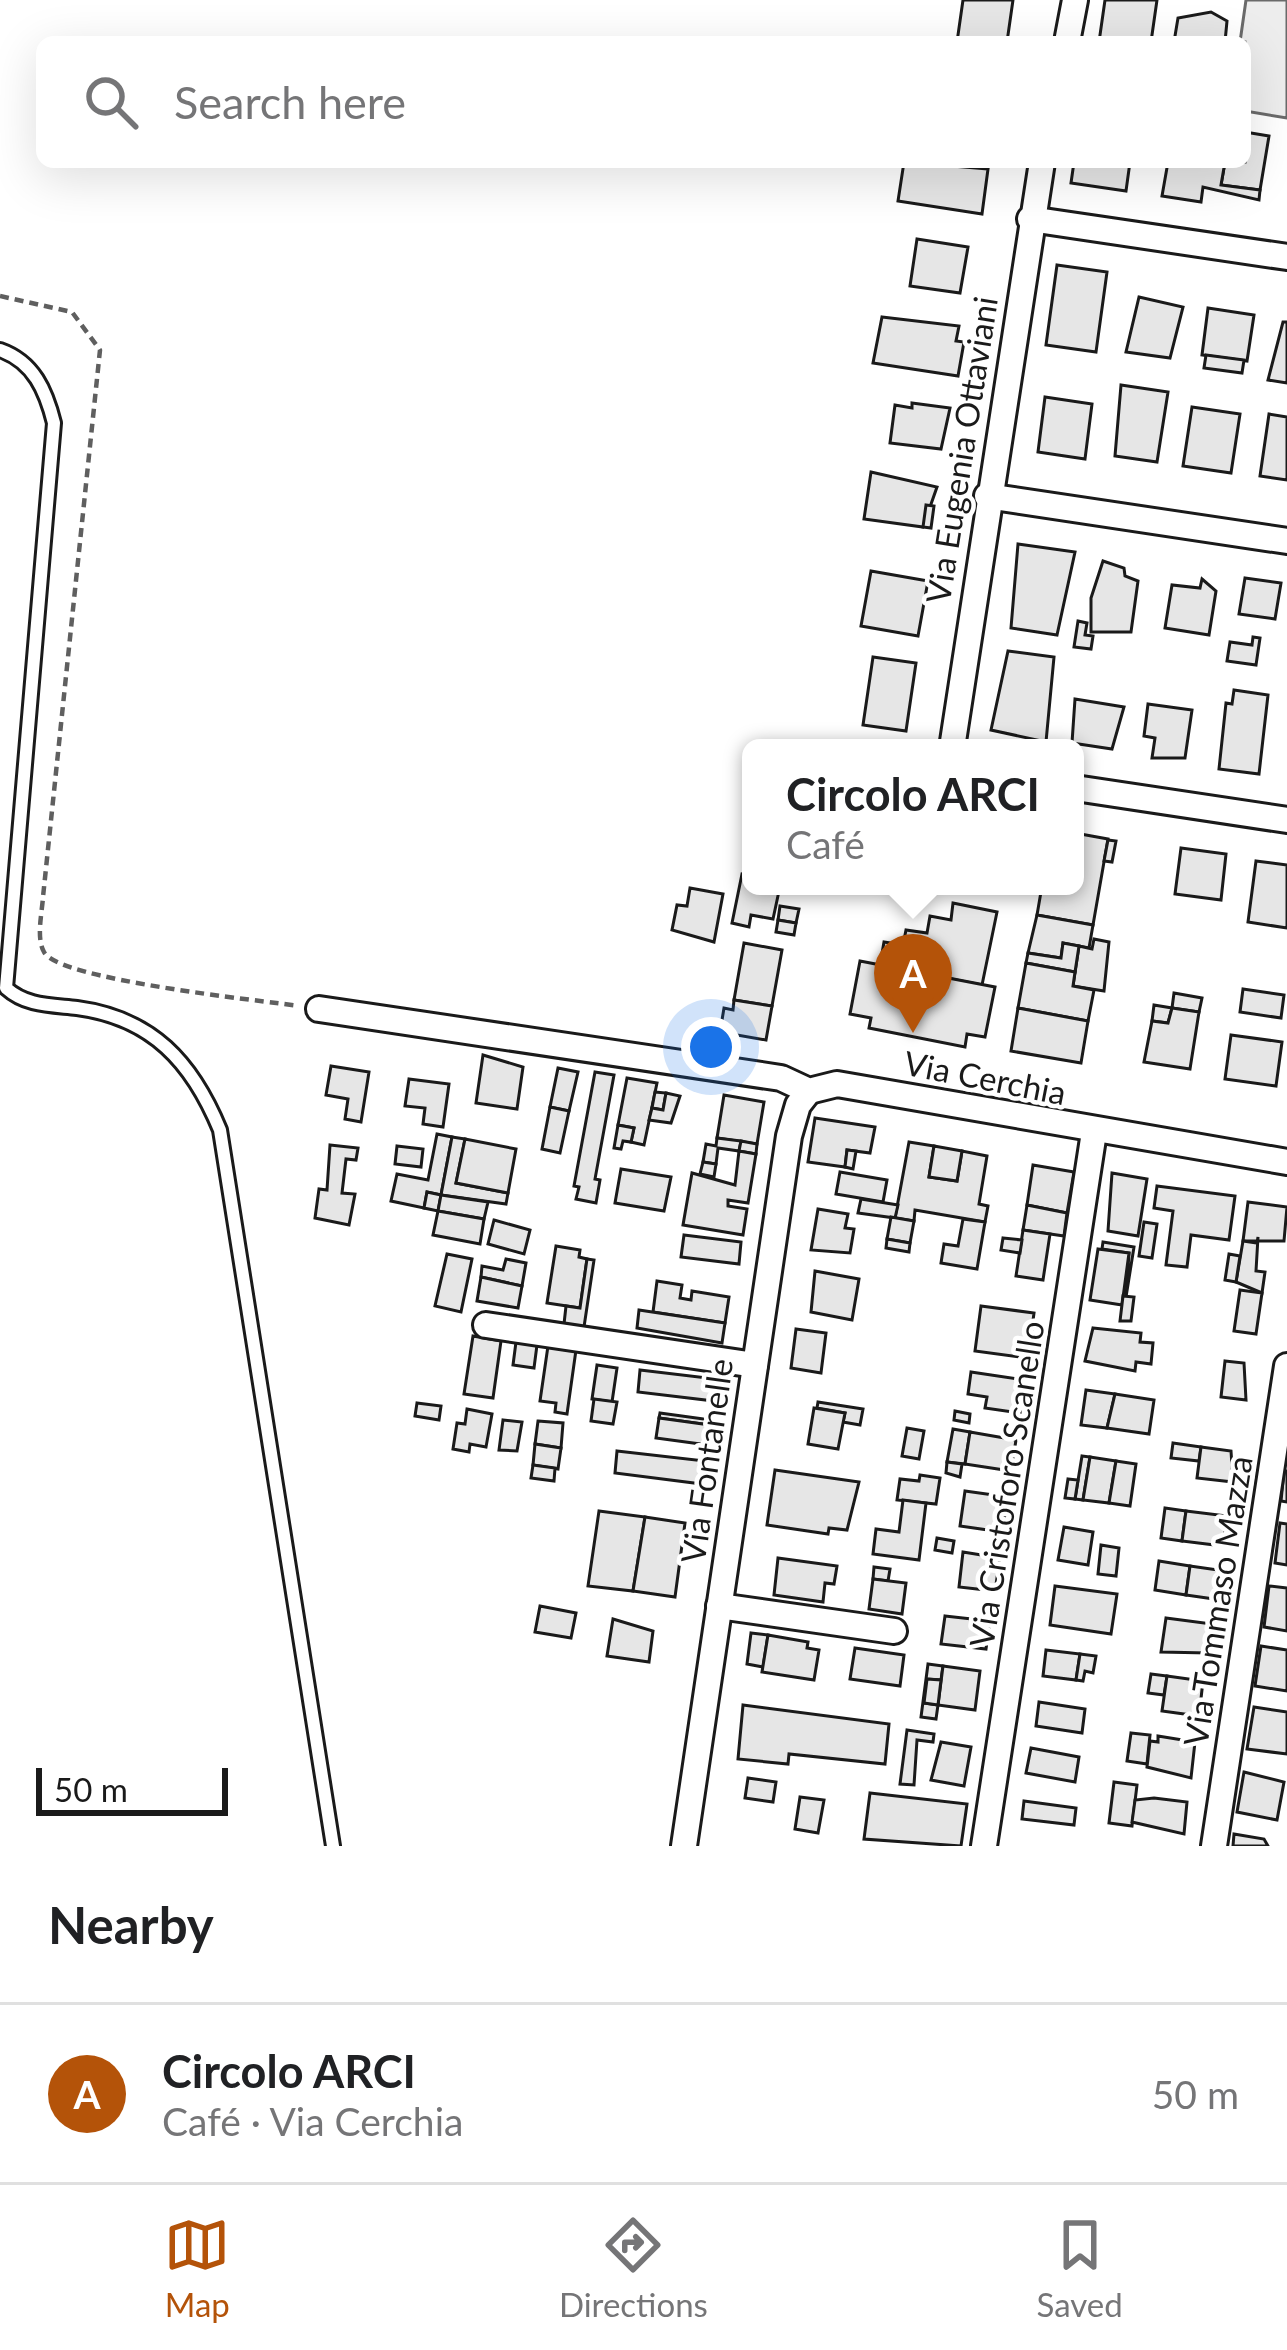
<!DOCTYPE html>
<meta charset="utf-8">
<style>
:root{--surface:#fff;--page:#f2f2f2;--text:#202124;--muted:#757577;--line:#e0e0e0;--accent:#b45309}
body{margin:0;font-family:Lato,sans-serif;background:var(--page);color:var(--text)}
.scale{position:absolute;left:36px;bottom:30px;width:192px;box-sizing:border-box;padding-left:12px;border:6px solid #1a1a1a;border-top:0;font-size:33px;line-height:42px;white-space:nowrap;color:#1a1a1a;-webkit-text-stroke:9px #fff;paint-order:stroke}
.you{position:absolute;left:711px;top:1047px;width:42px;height:42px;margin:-30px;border:9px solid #fff;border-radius:50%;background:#1a73e8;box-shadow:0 0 0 18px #1a73e833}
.badge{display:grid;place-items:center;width:78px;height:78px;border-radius:50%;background:var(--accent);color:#fff;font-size:39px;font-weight:700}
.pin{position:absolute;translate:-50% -99px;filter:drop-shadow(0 3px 6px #0008)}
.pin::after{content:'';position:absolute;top:63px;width:42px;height:36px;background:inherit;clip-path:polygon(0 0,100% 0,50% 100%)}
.popup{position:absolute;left:742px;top:739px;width:342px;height:156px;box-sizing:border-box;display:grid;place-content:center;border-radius:18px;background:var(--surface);filter:drop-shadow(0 3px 9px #0005);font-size:39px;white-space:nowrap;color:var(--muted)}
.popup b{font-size:45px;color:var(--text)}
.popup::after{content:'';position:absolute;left:50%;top:100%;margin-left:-24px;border:24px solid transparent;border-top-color:var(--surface)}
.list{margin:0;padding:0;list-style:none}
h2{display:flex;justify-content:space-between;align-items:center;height:156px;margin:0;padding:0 48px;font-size:51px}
h2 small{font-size:39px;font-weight:400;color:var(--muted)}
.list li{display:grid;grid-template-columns:78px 1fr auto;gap:36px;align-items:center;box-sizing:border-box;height:180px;padding:0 48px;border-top:3px solid var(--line)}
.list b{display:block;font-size:45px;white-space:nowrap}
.list p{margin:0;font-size:39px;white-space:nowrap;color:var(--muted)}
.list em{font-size:39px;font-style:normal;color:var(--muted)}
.icon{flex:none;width:66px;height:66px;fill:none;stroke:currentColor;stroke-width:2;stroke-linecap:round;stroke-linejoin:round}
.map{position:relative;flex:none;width:1287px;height:1846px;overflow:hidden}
.search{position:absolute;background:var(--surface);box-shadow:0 12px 48px #0002;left:36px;right:36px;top:36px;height:132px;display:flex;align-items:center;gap:30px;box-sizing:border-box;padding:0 42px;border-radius:18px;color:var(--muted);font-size:45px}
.sheet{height:336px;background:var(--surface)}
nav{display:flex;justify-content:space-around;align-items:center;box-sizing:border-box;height:168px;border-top:3px solid var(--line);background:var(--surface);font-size:33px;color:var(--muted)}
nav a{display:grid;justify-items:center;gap:6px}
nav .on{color:var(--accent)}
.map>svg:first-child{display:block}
.built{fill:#ededed;stroke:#6a6a6a;stroke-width:3}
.building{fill:#e6e6e6;stroke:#1a1a1a;stroke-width:3}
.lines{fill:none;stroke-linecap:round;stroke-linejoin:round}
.service-casing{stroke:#1a1a1a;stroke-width:18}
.minor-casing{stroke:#1a1a1a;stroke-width:30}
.path{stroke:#5f5f5f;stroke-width:4.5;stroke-dasharray:9 6;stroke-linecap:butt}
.service{stroke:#fff;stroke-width:12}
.minor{stroke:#fff;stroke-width:24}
.labels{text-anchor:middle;stroke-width:9;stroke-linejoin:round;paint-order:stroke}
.street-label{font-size:33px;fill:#1a1a1a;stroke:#fff}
</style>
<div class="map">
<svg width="1287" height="1846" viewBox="0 0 1287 1846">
<rect width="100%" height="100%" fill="#fff"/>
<polygon class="built" points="1246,0 1287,0 1287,118 1245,111 1245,42 1240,42"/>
<g class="building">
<polygon points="963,0 1013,0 1007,42 957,42"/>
<polygon points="1105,0 1157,0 1151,42 1099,42"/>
<polygon points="1211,12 1227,21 1225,42 1174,42 1178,18"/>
<polygon points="1245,132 1269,136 1260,190 1221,185 1225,162 1245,162"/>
<polygon points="904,162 988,169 982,214 898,201"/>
<polygon points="1074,162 1130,162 1126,191 1071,183"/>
<polygon points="1168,162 1225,162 1221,185 1260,190 1259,200 1203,187 1201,202 1162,196"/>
<polygon points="917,239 968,247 960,293 910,286"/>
<polygon points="1057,265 1107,272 1096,352 1046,345"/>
<polygon points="1139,297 1183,307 1170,358 1126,352"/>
<polygon points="1208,308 1254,315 1247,361 1202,355"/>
<polygon points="882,317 959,326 956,341 964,342 958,376 873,363"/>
<polygon points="1283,322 1287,322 1287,383 1268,380"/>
<polygon points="1206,355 1244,360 1242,373 1204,368"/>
<polygon points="1121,385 1168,392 1157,462 1115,456"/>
<polygon points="1045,397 1092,404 1085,459 1038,452"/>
<polygon points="912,403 950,408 941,449 890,443 895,405 912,408"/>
<polygon points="1192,407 1240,414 1231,473 1183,466"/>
<polygon points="1269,414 1287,417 1287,480 1260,476"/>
<polygon points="871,472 937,487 923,527 864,519"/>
<polygon points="926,505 934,506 931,528 923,527"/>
<polygon points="1018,544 1075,552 1057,635 1011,628"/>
<polygon points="1103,561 1124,568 1125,576 1138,581 1131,632 1091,632 1091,598"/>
<polygon points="871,571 928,581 918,636 861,626"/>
<polygon points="1245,578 1281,583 1275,619 1239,614"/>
<polygon points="1202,579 1216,591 1209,635 1165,628 1172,585 1200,588"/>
<polygon points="1078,621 1087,623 1085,635 1093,636 1091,649 1074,647"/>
<polygon points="1253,637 1260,638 1256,665 1227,661 1230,642 1252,645"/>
<polygon points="1008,651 1054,657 1046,742 991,730"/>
<polygon points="873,657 916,663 906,731 863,725"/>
<polygon points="1234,690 1268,695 1259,774 1219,769 1226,703 1232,704"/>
<polygon points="1075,699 1124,707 1112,749 1072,743"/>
<polygon points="1148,704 1192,710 1185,758 1152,758 1155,738 1144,736"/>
<polygon points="1075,833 1108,839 1093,925 1037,915 1042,886 1075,886"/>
<polygon points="1108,840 1116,841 1112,862 1104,861"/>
<polygon points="1181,848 1226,854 1221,900 1175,894"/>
<polygon points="1256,861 1287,865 1287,928 1248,922"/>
<polygon points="742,874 751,876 751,886 779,891 773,919 751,915 749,927 732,923"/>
<polygon points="690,888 723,894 714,942 672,930 677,905 687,906"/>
<polygon points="953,903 997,912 982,985 880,965 884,942 903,945 906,930 927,933 930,916 951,920"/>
<polygon points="780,906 799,909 796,923 778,920"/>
<polygon points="1037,915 1093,925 1089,948 1063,943 1061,958 1028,953"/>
<polygon points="778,920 796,923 794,935 776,932"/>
<polygon points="1094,939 1109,942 1104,991 1073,986 1079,946 1092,949"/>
<polygon points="744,943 782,950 772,1006 734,1000"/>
<polygon points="1063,943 1079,946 1075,972 1026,963 1028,953 1061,958"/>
<polygon points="860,961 995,987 985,1037 967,1034 965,1047 869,1028 871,1018 850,1014"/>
<polygon points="1026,963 1075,972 1073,986 1094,990 1088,1021 1018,1008"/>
<polygon points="1243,989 1284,995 1281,1018 1240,1012"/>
<polygon points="1174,993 1202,998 1199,1012 1172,1008"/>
<polygon points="734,1000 772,1006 766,1040 720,1032 724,1008 733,1010"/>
<polygon points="1154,1005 1172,1008 1168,1023 1152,1021"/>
<polygon points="1018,1008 1088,1021 1081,1063 1011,1051"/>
<polygon points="1172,1008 1199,1012 1190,1069 1144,1062 1152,1021 1168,1023"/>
<polygon points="1231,1035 1282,1042 1276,1086 1225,1079"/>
<polygon points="483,1055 523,1067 517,1109 476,1103"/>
<polygon points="331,1066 369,1072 361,1122 345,1119 348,1099 326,1095"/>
<polygon points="558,1068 578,1072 569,1111 550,1107"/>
<polygon points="595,1072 614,1075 595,1179 600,1180 596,1203 576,1199 579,1187 574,1186"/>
<polygon points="627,1078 657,1083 644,1145 631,1142 634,1128 618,1125"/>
<polygon points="409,1079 449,1084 443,1127 423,1124 425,1108 405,1106"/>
<polygon points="655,1092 666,1093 663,1110 652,1108"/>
<polygon points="666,1093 680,1096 671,1123 649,1120 652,1108 663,1110"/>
<polygon points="724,1095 764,1102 757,1144 717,1138"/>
<polygon points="550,1107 569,1111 560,1153 542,1149"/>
<polygon points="815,1118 875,1127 870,1153 847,1150 845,1167 808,1162"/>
<polygon points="618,1125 634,1128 631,1142 623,1141 621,1149 614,1148"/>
<polygon points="437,1134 452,1137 441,1195 427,1192 424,1208 391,1201 397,1174 428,1180"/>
<polygon points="452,1137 465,1139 456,1183 508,1193 506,1204 441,1195"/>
<polygon points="717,1138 741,1141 739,1151 718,1148 716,1164 703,1162 706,1144 716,1146"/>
<polygon points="465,1139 516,1149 508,1193 456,1183"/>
<polygon points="741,1141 757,1144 756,1154 739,1151"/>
<polygon points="909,1142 934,1146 929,1177 957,1181 962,1151 987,1156 979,1204 988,1206 985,1222 915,1210 914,1221 895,1218"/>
<polygon points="330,1145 358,1148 356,1160 346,1159 342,1193 355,1194 349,1225 315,1218 319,1189 327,1190"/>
<polygon points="397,1146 423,1149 421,1167 395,1164"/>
<polygon points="934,1146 962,1151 957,1181 929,1177"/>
<polygon points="847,1150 856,1151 853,1169 845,1167"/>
<polygon points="739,1151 756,1154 748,1203 728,1200 728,1206 747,1209 743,1235 683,1225 692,1173 735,1185"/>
<polygon points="703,1162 716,1164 714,1177 700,1174"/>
<polygon points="1033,1165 1074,1172 1067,1213 1027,1205"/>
<polygon points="621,1169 671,1177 664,1211 615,1203"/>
<polygon points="840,1172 887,1180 883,1202 836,1194"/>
<polygon points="1112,1173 1147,1179 1138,1236 1108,1231"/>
<polygon points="1157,1186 1235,1196 1229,1240 1191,1235 1187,1267 1166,1265 1173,1211 1154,1208"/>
<polygon points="427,1192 441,1195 438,1211 424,1208"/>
<polygon points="441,1195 488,1202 484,1219 438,1211"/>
<polygon points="861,1199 898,1205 895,1218 858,1213"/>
<polygon points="1248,1202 1287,1207 1284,1241 1243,1241"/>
<polygon points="1027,1205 1067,1213 1064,1236 1023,1230"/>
<polygon points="818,1209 848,1214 845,1228 854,1229 850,1253 811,1250"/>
<polygon points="438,1211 484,1219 480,1244 433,1235"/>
<polygon points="891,1217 914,1221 910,1243 887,1239"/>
<polygon points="963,1219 985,1222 977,1269 941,1263 944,1244 958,1246"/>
<polygon points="494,1220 530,1230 524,1254 488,1244"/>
<polygon points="1144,1222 1157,1224 1152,1258 1139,1256"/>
<polygon points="1023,1230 1050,1234 1043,1280 1016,1276"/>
<polygon points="684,1235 741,1242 739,1264 681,1257"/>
<polygon points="1258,1237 1256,1271 1265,1272 1262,1293 1236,1282 1243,1241 1257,1243"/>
<polygon points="1003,1238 1022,1240 1020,1253 1001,1250"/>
<polygon points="887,1239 910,1243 909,1252 886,1248"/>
<polygon points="1103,1242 1134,1247 1126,1297 1129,1253 1102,1249"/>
<polygon points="556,1246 580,1250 579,1257 587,1259 580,1308 547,1303"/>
<polygon points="1098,1249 1129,1253 1122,1305 1090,1300"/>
<polygon points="447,1254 472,1259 461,1312 435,1306"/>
<polygon points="1229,1254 1240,1256 1236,1282 1225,1280"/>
<polygon points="506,1259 526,1263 522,1286 481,1277 482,1266 503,1270"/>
<polygon points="587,1259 594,1260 584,1327 564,1324 566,1306 580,1308"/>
<polygon points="815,1271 859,1279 852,1320 811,1312"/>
<polygon points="481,1277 522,1286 518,1308 477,1301"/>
<polygon points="657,1281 682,1285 680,1298 691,1300 692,1291 729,1297 725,1323 653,1312"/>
<polygon points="1240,1290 1262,1293 1256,1334 1234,1331"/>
<polygon points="1123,1296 1134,1297 1131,1321 1120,1321"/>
<polygon points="981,1306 1034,1313 1028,1358 975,1351"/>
<polygon points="639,1310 725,1323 722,1343 637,1328"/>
<polygon points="1093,1328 1141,1333 1140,1342 1153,1343 1151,1364 1136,1362 1135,1371 1085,1361"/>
<polygon points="796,1329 826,1333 821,1373 791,1368"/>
<polygon points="473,1336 501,1341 493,1398 464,1394"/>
<polygon points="516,1342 537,1345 534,1368 513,1365"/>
<polygon points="548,1346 576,1350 567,1414 555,1412 556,1403 540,1401"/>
<polygon points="1225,1361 1244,1363 1246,1400 1221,1397"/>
<polygon points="597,1365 617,1368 612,1402 592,1399"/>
<polygon points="640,1370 716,1379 714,1401 638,1392"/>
<polygon points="971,1372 1024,1380 1020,1413 985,1408 987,1397 968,1394"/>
<polygon points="1086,1390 1115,1394 1107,1428 1081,1425"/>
<polygon points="1115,1394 1154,1400 1149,1434 1107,1428"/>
<polygon points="594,1399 617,1402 613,1424 591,1421"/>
<polygon points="818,1402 863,1409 860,1425 843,1422 845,1413 817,1408"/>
<polygon points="417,1403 441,1406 439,1420 415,1416"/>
<polygon points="814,1408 845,1413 838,1449 808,1444"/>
<polygon points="467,1409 492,1414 486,1447 470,1444 469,1452 453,1449 457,1423 465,1424"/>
<polygon points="955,1411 970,1414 969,1423 954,1420"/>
<polygon points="660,1413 711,1420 710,1425 659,1418"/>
<polygon points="659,1418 710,1425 708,1445 656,1438"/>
<polygon points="503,1420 522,1422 517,1451 499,1450"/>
<polygon points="538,1421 563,1423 561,1448 535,1444"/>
<polygon points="907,1428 924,1431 919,1459 902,1456"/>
<polygon points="953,1429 970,1432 965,1464 947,1462"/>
<polygon points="970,1432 1016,1440 1011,1471 965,1464"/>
<polygon points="1173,1443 1201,1447 1199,1461 1171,1458"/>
<polygon points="535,1444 561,1448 558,1469 533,1465"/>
<polygon points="1201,1447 1231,1451 1233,1482 1197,1478"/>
<polygon points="617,1451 705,1461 702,1484 615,1473"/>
<polygon points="1082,1456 1090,1457 1083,1500 1075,1499"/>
<polygon points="1090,1457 1116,1461 1109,1503 1083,1500"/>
<polygon points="1116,1461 1136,1464 1130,1506 1109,1503"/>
<polygon points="947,1462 962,1464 960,1477 946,1473"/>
<polygon points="533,1465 555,1468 554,1481 531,1478"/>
<polygon points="775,1470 859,1482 847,1530 829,1528 828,1534 767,1525"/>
<polygon points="1284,1471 1287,1471 1287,1502 1281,1501"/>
<polygon points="920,1475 940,1478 936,1504 897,1500 900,1479 919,1481"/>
<polygon points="1068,1479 1078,1480 1075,1499 1065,1498"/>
<polygon points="965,1491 1008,1497 1002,1532 960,1526"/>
<polygon points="903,1500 926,1503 919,1560 873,1554 876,1529 899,1532"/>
<polygon points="1165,1508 1186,1511 1182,1541 1161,1538"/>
<polygon points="599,1511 645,1517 633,1591 588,1586"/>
<polygon points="1186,1511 1227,1516 1223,1546 1182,1541"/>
<polygon points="645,1517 685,1523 675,1597 633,1591"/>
<polygon points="1280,1523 1287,1524 1287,1565 1275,1563"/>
<polygon points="1064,1527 1093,1532 1088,1565 1058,1560"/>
<polygon points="937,1538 954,1541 952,1553 935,1550"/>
<polygon points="1101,1545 1119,1548 1116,1576 1098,1574"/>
<polygon points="963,1552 1000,1558 995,1591 959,1587"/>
<polygon points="778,1558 837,1566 834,1584 825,1583 823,1602 774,1595"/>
<polygon points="1159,1561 1190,1566 1186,1595 1155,1590"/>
<polygon points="1190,1566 1218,1570 1214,1599 1186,1595"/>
<polygon points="874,1567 890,1569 888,1581 873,1579"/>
<polygon points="873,1579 906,1583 902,1614 869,1609"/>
<polygon points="1055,1586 1117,1594 1111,1634 1050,1625"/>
<polygon points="1269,1586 1287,1588 1287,1631 1264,1627"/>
<polygon points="540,1606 576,1613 571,1638 535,1632"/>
<polygon points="945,1616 990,1621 986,1649 941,1644"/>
<polygon points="1166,1618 1212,1624 1208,1653 1161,1652"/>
<polygon points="613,1619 653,1631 649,1662 607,1656"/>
<polygon points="751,1633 768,1635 763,1667 747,1664"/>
<polygon points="768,1635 808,1642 807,1648 819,1650 814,1680 762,1672"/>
<polygon points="1261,1646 1287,1650 1287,1691 1255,1686"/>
<polygon points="855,1648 904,1655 900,1686 850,1679"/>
<polygon points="1046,1650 1080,1654 1076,1680 1043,1676"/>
<polygon points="1080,1654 1096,1656 1093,1673 1085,1671 1083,1681 1076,1680"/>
<polygon points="928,1664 943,1666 941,1680 927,1679 924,1703 938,1705 936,1719 921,1717"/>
<polygon points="943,1666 980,1671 975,1710 938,1705"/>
<polygon points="1151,1674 1167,1676 1164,1695 1148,1693"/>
<polygon points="1167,1676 1203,1681 1199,1716 1162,1711"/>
<polygon points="927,1679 941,1680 938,1705 924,1703"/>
<polygon points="1039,1702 1085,1709 1082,1733 1036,1726"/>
<polygon points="743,1705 889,1724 885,1764 789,1754 788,1764 738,1759"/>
<polygon points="1254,1707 1287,1712 1287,1754 1247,1749"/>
<polygon points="907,1730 934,1734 933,1742 917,1740 914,1785 900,1784"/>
<polygon points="1131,1733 1150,1735 1147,1764 1127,1761"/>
<polygon points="1158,1736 1195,1742 1191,1778 1147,1767 1150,1741 1158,1742"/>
<polygon points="941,1742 971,1747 964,1786 931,1780"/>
<polygon points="1031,1748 1079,1757 1075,1782 1026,1773"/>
<polygon points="1244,1772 1284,1782 1277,1820 1237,1812"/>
<polygon points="748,1778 776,1782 773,1802 745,1798"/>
<polygon points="1114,1782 1137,1785 1132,1826 1109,1823"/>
<polygon points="870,1793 967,1804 961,1846 864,1839"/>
<polygon points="800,1797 824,1800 818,1833 795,1829"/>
<polygon points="1154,1798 1187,1802 1184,1834 1132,1822 1135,1800"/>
<polygon points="1024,1801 1076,1808 1074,1825 1022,1819"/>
<polygon points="1234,1834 1264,1839 1268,1846 1233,1846"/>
</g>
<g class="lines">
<g class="service-casing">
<path id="service" d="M0 350C34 362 46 391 54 423L6 988C26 1006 50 1005 77 1008 152 1018 192 1062 220 1130L333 1846"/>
</g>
<g class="minor-casing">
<g id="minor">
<polyline points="1067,42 1075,0"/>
<polyline points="1030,219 1287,257"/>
<polyline points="987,496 1287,541"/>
<polyline points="952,748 1042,162"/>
<polyline points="1075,788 1287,820"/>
<polyline points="319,1009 781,1078 809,1091 837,1084 1287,1162"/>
<polyline points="486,1325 755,1365"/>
<polyline points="719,1606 894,1631"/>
<polyline points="684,1846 789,1136 798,1105 809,1091"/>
<polyline points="984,1846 1094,1132"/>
<polyline points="1214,1846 1287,1366"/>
</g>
</g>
<path class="path" d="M0 296 72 312 100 350 43 897C42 913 36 938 44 952 59 980 258 1000 299 1006"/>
<use href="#service" class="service"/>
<use href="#minor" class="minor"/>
</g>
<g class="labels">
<g class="street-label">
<text transform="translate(962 450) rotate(-81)" y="12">Via Eugenia Ottaviani</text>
<text transform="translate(985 1078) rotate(11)" y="12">Via Cerchia</text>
<text transform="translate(707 1461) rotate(-82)" y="12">Via Fontanelle</text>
<text transform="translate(1007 1484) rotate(-81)" y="12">Via Cristoforo Scanello</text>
<text transform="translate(1218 1601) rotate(-81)" y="12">Via Tommaso Mazza</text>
</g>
</g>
</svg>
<div class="scale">50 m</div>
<div class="you"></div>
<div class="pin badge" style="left:913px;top:1033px">A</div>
<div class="popup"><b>Circolo ARCI</b>Café</div>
<div class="search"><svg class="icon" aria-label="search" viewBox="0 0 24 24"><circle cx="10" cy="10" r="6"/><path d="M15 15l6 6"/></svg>Search here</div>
</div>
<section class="sheet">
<h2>Nearby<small></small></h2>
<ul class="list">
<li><span class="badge">A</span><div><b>Circolo ARCI</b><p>Café · Via Cerchia</p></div><em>50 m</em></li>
</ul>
</section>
<nav>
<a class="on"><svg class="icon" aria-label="map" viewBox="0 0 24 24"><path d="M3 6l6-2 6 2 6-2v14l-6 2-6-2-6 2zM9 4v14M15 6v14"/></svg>Map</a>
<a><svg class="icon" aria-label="directions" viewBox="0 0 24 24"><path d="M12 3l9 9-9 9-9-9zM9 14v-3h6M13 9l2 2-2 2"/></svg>Directions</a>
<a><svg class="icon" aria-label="saved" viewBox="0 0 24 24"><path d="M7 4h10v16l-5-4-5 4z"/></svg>Saved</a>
</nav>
